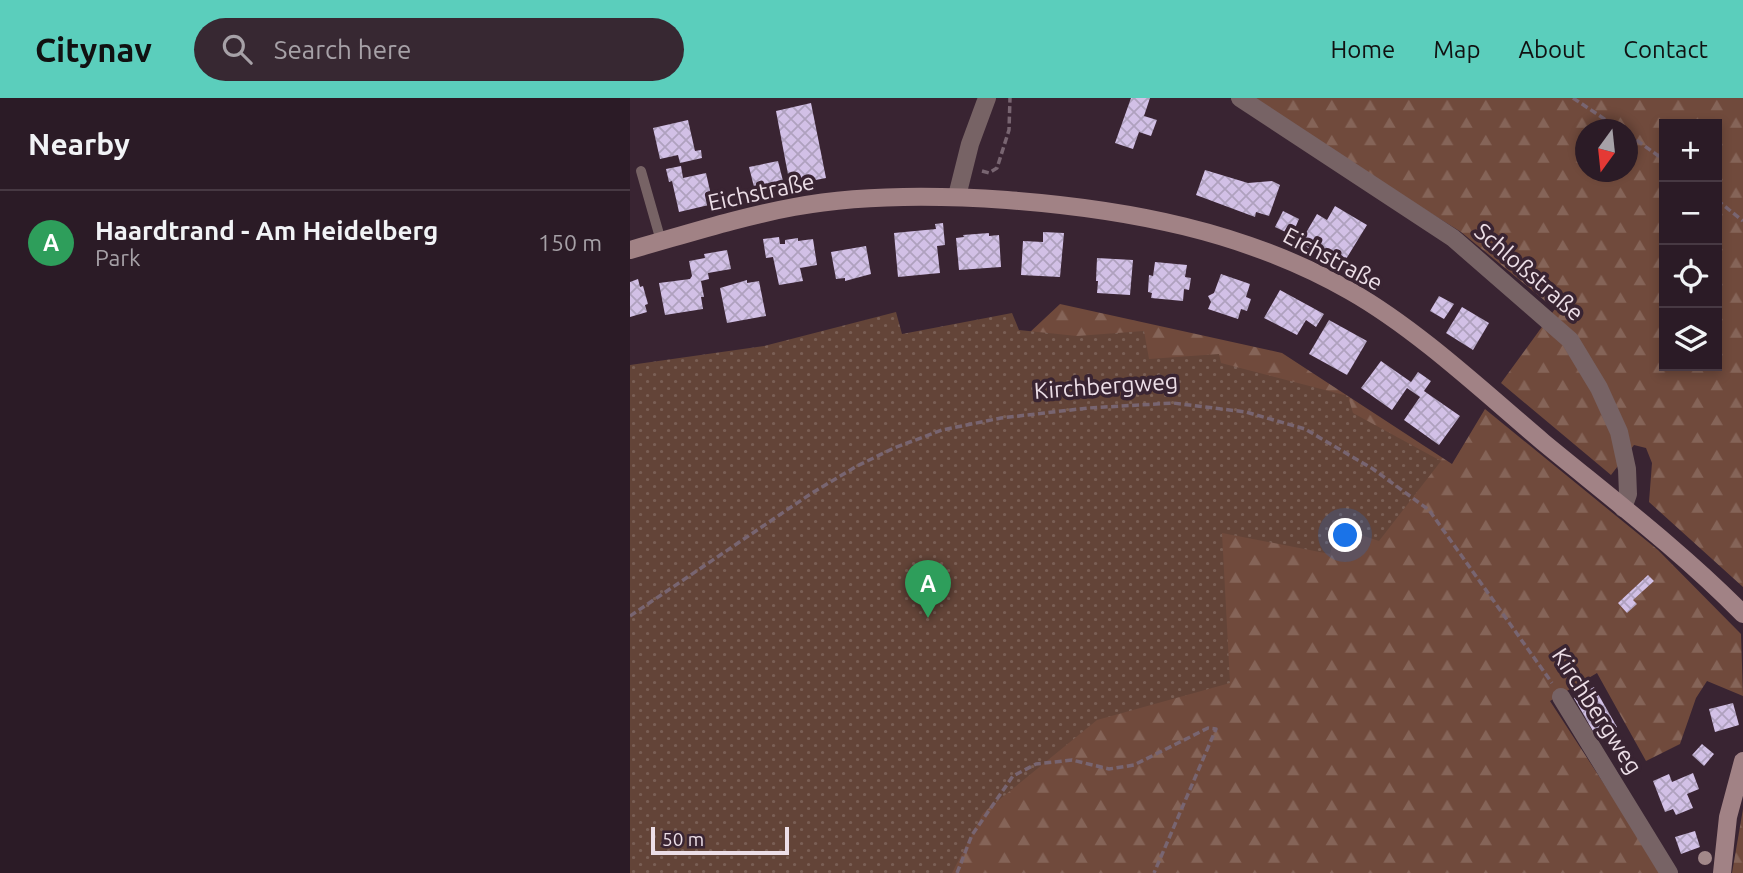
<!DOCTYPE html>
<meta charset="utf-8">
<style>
:root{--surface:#2b1b26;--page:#372832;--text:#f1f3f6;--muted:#a6a1a7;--line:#473943;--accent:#5bcebc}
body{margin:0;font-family:Ubuntu,sans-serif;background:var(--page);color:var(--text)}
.controls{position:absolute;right:21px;top:21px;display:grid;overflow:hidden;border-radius:0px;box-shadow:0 4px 10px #0003}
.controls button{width:63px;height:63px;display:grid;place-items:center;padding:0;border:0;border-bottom:2px solid var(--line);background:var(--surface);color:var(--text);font:35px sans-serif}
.compass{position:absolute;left:945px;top:21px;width:63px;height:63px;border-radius:50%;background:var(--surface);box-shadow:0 4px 10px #0003;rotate:195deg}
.scale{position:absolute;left:21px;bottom:18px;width:138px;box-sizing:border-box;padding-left:7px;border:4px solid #ecdee7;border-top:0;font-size:19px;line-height:24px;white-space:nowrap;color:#ecdee7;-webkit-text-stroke:5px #392432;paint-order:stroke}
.you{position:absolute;left:716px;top:438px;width:24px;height:24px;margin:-18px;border:5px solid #fff;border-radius:50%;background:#1a73e8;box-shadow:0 0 0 10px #1a73e833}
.badge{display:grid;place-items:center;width:46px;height:46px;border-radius:50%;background:var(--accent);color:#fff;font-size:23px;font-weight:700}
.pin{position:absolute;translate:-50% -58px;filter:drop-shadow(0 2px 4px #0008)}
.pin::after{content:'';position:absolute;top:37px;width:24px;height:21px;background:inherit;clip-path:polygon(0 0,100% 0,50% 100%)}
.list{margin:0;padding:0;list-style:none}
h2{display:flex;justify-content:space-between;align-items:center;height:91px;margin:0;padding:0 28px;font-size:30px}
h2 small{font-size:23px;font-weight:400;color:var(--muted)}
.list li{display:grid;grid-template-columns:46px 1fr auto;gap:21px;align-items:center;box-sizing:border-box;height:105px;padding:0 28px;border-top:2px solid var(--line)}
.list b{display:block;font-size:26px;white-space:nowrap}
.list p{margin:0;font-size:23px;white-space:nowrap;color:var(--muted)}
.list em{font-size:23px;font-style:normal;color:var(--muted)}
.icon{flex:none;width:38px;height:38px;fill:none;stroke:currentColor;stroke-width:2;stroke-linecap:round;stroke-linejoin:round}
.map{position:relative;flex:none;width:1113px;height:775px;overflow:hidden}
header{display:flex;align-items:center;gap:42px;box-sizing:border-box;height:98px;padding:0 35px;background:var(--accent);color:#111}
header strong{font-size:33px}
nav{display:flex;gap:38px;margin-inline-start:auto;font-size:24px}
.search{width:490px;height:63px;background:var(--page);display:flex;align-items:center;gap:18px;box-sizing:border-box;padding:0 24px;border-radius:38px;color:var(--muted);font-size:26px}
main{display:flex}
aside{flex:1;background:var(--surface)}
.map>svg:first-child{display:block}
.forest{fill:url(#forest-firs);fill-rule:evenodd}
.park{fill:url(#park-dots)}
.building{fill:url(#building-cross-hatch)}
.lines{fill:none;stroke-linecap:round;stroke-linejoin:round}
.path{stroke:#786571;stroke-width:3.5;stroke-dasharray:7 3.5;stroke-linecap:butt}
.lane{stroke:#776365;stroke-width:10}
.street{stroke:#776365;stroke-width:18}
.secondary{stroke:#a18285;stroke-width:18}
.tree{fill:#a28889}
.labels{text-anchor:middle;stroke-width:7;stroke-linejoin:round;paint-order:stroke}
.street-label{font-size:23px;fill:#ecdee7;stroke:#392432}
</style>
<header>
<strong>Citynav</strong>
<div class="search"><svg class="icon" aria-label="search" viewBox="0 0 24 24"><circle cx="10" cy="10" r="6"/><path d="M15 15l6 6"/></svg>Search here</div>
<nav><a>Home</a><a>Map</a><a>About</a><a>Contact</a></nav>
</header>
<main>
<aside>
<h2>Nearby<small></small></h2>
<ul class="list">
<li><span class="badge" style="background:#2e9e5b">A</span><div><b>Haardtrand - Am Heidelberg</b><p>Park</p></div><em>150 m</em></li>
</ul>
</aside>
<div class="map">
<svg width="1113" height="775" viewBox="0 0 1113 775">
<defs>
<pattern id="forest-firs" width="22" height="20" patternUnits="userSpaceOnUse" patternTransform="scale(1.75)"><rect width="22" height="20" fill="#704a3c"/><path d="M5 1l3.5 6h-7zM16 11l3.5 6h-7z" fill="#856458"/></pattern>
<pattern id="park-dots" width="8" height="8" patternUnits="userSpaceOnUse" patternTransform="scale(1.75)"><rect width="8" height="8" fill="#634438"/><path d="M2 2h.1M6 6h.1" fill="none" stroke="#7a5f55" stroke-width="1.8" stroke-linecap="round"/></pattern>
<pattern id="building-cross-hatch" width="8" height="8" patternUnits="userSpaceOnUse" patternTransform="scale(1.75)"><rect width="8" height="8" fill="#d2c0e6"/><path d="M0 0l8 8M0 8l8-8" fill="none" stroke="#afa1be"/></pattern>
</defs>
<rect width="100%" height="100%" fill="#392432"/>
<g class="forest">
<path d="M616 0H1113V489L1019 404 1022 365 1016 350 1004 347 981 377 871 285 925 211 831 134ZM1034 26H1087V268H1034ZM956 32H998V74H956Z"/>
<polygon points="430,206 652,255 822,366 855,311 1028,452 1111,536 1113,598 1077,583 1066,600 1050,646 1016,663 967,575 920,603 1032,775 0,775 160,459"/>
<polygon points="1113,711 1113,775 1102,775"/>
</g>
<polygon class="park" points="266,214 272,236 382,215 389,232 447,238 514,233 519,261 589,256 591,265 718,298 723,315 811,363 749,443 707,429 700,456 592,435 600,585 467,622 353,715 322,775 0,775 0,267 134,248"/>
<g class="building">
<polygon points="501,0 520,0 514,18 527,22 521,38 509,34 503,51 485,45"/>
<polygon points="181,5 196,80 160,87 146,13"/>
<polygon points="58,22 65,53 71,52 72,60 50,65 48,57 30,61 23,30"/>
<polygon points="148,63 153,83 124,89 119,69"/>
<polygon points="51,68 53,80 76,75 83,106 49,114 42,83 39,84 36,71"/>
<polygon points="575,72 618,85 642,83 650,87 639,118 626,114 625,119 566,97"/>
<polygon points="705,108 737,127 713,166 702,160 700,163 670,145 687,116 697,122"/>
<polygon points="653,113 669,121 662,137 645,129"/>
<polygon points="313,125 315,147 307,148 310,175 268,179 264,135 306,131 305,126"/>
<polygon points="413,134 434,135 430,179 391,177 393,143 413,144"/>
<polygon points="359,135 359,138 369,137 371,169 329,172 326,140 334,139 333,137"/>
<polygon points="149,139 150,146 155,146 155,142 168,140 168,143 183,141 187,167 170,170 173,183 149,187 143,159 136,160 133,141"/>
<polygon points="236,148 241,176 215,183 215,180 206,181 201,154"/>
<polygon points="97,152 101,171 78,175 79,181 71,183 74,199 71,199 73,211 35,217 29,185 60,181 62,178 59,163 75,160 74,156"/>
<polygon points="467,160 503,162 500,197 467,195 468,183 466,183"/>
<polygon points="525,164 557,167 555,179 561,180 559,192 554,191 553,203 521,200 522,195 518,194 519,177 523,178"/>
<polygon points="591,176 620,186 616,199 621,201 617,213 611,211 608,221 578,211 581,204 578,198 584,195"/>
<polygon points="8,181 10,189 13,188 18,206 15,207 17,214 0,219 0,184"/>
<polygon points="117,182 117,185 129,183 136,218 97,225 90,190"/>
<polygon points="650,192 694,216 686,229 676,222 667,237 634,220"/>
<polygon points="809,198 824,206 814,221 800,213"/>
<polygon points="832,209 859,225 843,252 816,235"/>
<polygon points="699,222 737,243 717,277 679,256"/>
<polygon points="751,263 781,284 788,274 801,283 794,293 830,318 809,347 774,322 790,299 777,290 762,312 731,290"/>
<polygon points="1018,477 1024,483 1003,502 1007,506 997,515 988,505"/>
<polygon points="964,589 987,629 967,640 944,600"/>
<polygon points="1103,605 1109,627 1085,634 1079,611"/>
<polygon points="1072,646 1084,656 1074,668 1062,657"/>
<polygon points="1063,675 1069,691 1057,696 1063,710 1046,717 1043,711 1035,714 1023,683 1039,676 1042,684"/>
<polygon points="1065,733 1070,749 1051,756 1045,739"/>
</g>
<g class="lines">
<g class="path">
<polyline points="943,0 991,32"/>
<polyline points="998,36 1034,62"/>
<polyline points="352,73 359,75 367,70 379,32 380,0"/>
<polyline points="1087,102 1113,123"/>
<polyline points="0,518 182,395 227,368 264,350 312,332 371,320 458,310 543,305 616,314 675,331 743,371 799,412 922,585"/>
<polyline points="327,775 342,737 383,678 406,666 442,662 479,671 504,667 578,630 586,631 524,775"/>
</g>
<polyline class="lane" points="11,73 31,143"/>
<g class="street">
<polyline points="610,0 823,140 940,242 969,290 989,334 997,371 998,396 993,410"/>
<polyline points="327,98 340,46 357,0"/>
<polyline points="931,599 1039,775"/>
</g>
<g class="secondary">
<path d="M0 152C54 137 109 119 164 109 234 96 307 97 377 102 497 111 615 133 720 193 787 231 854 294 913 344 981 400 1051 453 1113 516"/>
<polyline points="1092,775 1098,719 1113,663"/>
</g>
</g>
<circle class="tree" cx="1075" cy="760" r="7"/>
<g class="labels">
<g class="street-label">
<text transform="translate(131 94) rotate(-12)" y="8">Eichstraße</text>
<text transform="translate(703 161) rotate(28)" y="8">Eichstraße</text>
<text transform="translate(899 174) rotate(41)" y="8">Schloßstraße</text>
<text transform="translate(476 288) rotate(-4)" y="8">Kirchbergweg</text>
<text transform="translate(967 613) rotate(57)" y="8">Kirchbergweg</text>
</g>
</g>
</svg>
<div class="controls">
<button>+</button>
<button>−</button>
<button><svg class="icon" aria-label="locate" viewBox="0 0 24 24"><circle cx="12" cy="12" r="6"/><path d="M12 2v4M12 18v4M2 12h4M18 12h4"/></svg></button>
<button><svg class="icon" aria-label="layers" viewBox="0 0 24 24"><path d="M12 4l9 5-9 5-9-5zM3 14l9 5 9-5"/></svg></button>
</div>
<svg class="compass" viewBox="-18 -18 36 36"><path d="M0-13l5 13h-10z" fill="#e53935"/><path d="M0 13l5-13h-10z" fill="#a6a1a7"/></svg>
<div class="scale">50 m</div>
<div class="you"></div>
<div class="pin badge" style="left:298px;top:520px;background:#2e9e5b">A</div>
</div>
</main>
